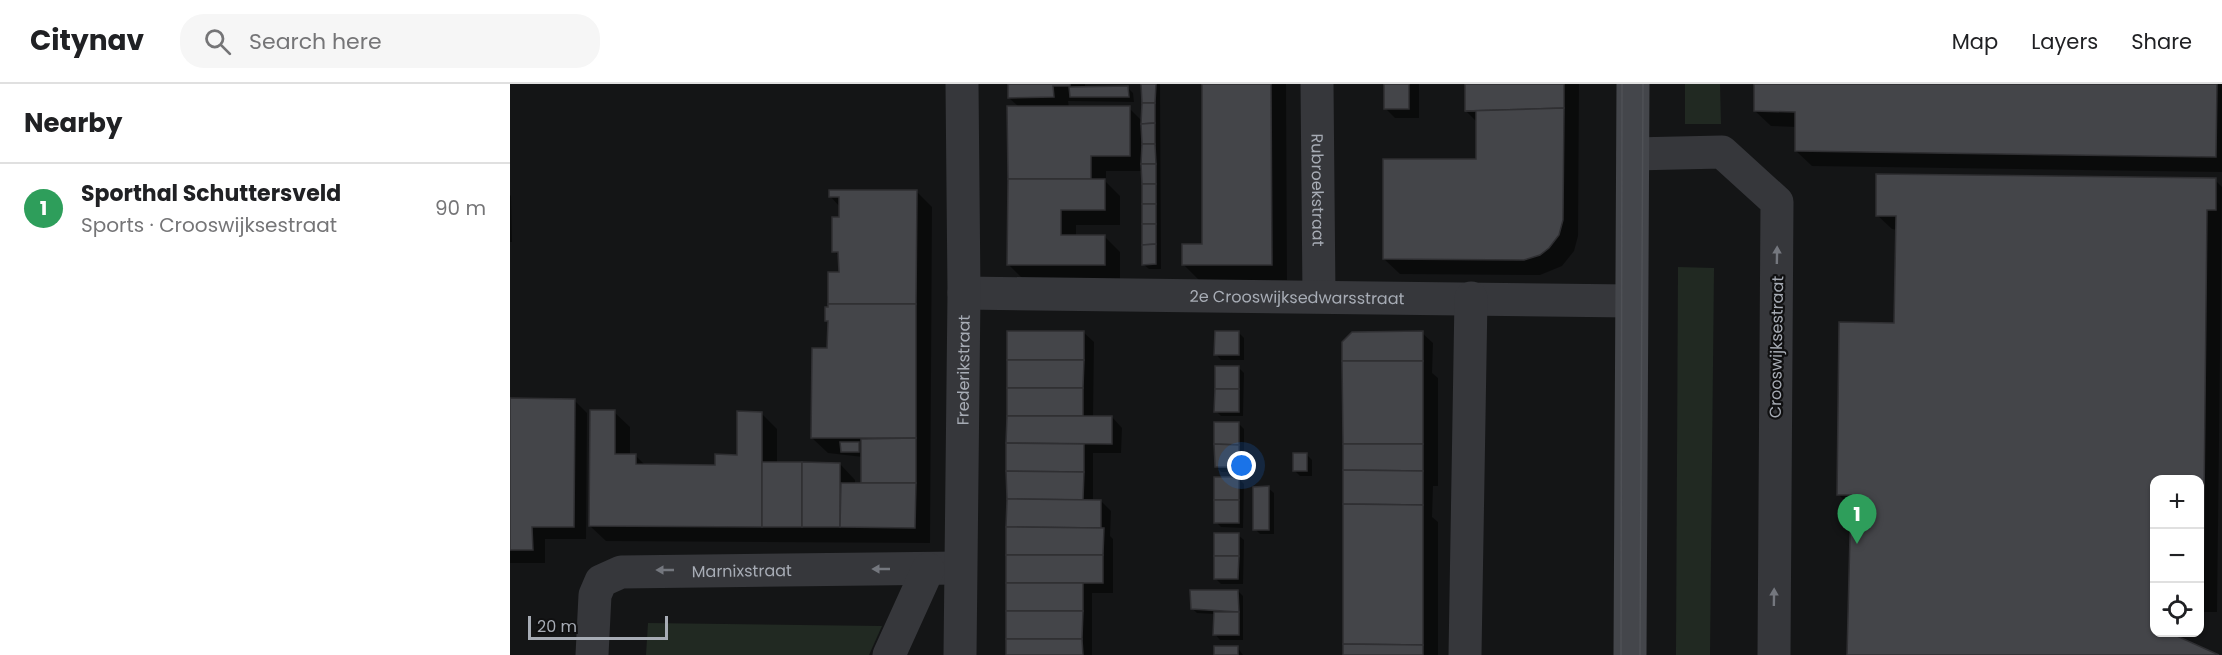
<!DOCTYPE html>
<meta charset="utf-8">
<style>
:root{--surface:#fff;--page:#f6f6f6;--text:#202124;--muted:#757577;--line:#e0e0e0;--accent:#ea580c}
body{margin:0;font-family:Poppins,sans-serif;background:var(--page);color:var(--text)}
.controls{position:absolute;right:18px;bottom:18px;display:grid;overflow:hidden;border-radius:12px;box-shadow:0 2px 4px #0004}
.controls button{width:54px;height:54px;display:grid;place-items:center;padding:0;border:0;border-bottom:2px solid var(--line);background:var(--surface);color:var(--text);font:30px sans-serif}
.scale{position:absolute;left:18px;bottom:15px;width:140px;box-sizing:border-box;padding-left:6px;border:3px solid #a7acb5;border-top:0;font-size:16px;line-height:21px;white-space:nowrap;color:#a7acb5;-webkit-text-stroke:4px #101011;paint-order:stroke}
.you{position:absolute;left:732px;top:382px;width:21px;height:21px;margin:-15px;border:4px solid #fff;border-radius:50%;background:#1a73e8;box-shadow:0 0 0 9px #1a73e833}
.badge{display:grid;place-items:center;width:39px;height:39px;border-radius:50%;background:var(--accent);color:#fff;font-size:20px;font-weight:700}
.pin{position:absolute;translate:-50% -50px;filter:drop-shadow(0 2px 3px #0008)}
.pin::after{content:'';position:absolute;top:32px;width:21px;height:18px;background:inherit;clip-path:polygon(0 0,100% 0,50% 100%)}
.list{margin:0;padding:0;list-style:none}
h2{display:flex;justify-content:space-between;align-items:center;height:78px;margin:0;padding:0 24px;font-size:26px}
h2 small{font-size:20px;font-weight:400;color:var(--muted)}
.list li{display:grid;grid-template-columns:39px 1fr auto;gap:18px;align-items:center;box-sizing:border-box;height:90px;padding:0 24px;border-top:2px solid var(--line)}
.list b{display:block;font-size:22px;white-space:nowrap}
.list p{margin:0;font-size:20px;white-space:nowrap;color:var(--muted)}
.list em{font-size:20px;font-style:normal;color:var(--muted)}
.icon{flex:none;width:33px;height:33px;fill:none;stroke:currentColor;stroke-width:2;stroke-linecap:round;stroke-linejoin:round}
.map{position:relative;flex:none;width:1712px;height:571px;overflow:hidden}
header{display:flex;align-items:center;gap:36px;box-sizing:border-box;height:84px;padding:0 30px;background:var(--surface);border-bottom:2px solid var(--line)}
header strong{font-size:28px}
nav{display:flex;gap:33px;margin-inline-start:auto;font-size:21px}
.search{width:420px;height:54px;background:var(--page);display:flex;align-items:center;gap:15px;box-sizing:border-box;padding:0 21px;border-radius:24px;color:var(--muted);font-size:22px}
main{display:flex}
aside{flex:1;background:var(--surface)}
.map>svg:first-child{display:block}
.green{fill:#212922}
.shadow{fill:#0007}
.building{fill:#444549;stroke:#2f2f32;stroke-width:1.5}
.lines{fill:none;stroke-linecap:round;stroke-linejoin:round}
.street{stroke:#36373b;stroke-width:33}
.secondary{stroke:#44464b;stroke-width:33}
.tram{stroke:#4f5156;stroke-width:1.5}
.oneway{fill:#74777e}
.labels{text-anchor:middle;stroke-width:4.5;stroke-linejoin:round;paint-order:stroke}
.street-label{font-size:16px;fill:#a7acb5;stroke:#101011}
</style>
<header>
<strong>Citynav</strong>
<div class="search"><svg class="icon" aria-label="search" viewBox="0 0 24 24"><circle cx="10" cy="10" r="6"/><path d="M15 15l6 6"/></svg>Search here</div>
<nav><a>Map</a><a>Layers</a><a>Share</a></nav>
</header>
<main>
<aside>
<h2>Nearby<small></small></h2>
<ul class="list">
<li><span class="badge" style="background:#2e9e5b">1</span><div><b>Sporthal Schuttersveld</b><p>Sports · Crooswijksestraat</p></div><em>90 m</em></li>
</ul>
</aside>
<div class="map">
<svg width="1712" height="571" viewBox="0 0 1712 571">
<rect width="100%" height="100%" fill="#141516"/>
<g class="green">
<polygon points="1175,0 1210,0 1211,40 1175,40"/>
<polygon points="1168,183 1204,184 1200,571 1166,571"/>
<polygon points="138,539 372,542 359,571 136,571"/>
</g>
<g class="shadow">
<polygon points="499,0 575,0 575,4 618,4 623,9 624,18 558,17 559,24 619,24 633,38 633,0 650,0 651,185 639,185 633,180 633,87 596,87 596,98 610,112 610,141 566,141 566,152 594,152 610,168 610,196 514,196 499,181 509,23 499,14"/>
<polygon points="693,0 776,0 777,196 689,196 674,181 694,162"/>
<polygon points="876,0 909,0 909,34 885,34 875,24"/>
<polygon points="956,0 1069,0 1068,152 1064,167 1052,182 1030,191 890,190 874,175 967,77 967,38 956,27"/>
<polygon points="1246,0 1712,0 1712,88 1302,82 1286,67 1286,43 1261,42 1245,27"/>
<polygon points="1705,96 1712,103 1707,528 1690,528 1690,396 1644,396 1644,548 1672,548 1671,556 1707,571 1339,571 1342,424 1328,410 1386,240 1387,146 1382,145 1367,131"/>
<polygon points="407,108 422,123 420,459 96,457 80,442 104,328 120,343 120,371 125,371 136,382 207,383 229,372 251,329 267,345 267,379 330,380 345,396 345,400 353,400 353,373 318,369 302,354 318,265 319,239 316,236 330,190 330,173 324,167 330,123 320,112"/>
<polygon points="0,111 1,112 2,158 0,158"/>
<polygon points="498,248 573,248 584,258 583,333 602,333 612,344 611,369 583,369 583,417 591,417 601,427 600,452 603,455 603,509 582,509 582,571 497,571"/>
<polygon points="729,249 734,254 734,276 711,276 706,270"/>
<polygon points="912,249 923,259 922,289 928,294 928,402 923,402 922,433 928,438 928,571 835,571"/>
<polygon points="729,284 734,289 733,332 711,332 706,327"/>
<polygon points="0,316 64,316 77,329 76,455 35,455 35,479 0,479"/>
<polygon points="728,339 734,345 734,388 711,388 706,382"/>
<polygon points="797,371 802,376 802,392 790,392 785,387"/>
<polygon points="729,395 734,400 733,444 711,443 706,438"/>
<polygon points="758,404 764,409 764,450 750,450 745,445"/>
<polygon points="728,451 734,456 733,500 711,500 705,494"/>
<polygon points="728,507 733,512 733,556 710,556 705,550 705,530 687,529 682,524"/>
<polygon points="727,563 733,571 705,571"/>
</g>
<g class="building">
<polygon points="498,0 560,0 560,2 543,2 544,13 498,14"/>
<polygon points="631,0 646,0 645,19 632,19"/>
<polygon points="692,0 761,0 762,181 672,181 672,160 692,160"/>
<rect x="874" y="0" width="25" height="25"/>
<polygon points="955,0 1054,0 1054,24 955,27"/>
<polygon points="1244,0 1707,0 1706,73 1285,67 1285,28 1244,27"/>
<polygon points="618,2 619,13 560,13 559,3"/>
<polygon points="632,19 645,19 645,39 631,40"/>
<polygon points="497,22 620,22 620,72 581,72 581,95 498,95"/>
<polygon points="1054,24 1053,136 1049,151 1039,164 1030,171 1014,176 873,175 873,75 966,75 966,27 955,27"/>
<polygon points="645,39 645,60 632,60 631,40"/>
<polygon points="632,60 645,60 646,80 631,80"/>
<polygon points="631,80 646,80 646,100 632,100"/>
<polygon points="1366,90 1706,94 1706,126 1697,126 1693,514 1690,514 1690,396 1644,396 1644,548 1658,548 1709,571 1337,571 1341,411 1327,411 1329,238 1384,239 1386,132 1366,132"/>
<polygon points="498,95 595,95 595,126 551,126 551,151 595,151 595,181 497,181"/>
<rect x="632" y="100" width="14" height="20"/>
<polygon points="319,106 407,106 406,220 318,220 318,188 329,188 328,168 322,168 322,133 329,133 329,113 319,113"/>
<rect x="632" y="120" width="14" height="20"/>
<polygon points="632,140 646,140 646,160 632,161"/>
<polygon points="646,160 646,180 632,181 632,161"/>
<polygon points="318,220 406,220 406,354 301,354 302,264 317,264 318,237 315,237 315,223 318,223"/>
<rect x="497" y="247" width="77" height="29"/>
<polygon points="705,247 729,247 729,271 704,271"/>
<polygon points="913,247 913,277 832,277 832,258 842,248"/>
<polygon points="497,276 574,276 573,304 497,304"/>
<polygon points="832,277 913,277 913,360 833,360"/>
<rect x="705" y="282" width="24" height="23"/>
<rect x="497" y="304" width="76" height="28"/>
<polygon points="705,305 729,305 729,328 704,328"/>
<polygon points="0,314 65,315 64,443 22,443 23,466 0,466"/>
<polygon points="80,326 105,326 105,370 126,370 126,380 205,381 205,370 227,371 227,327 252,328 252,443 79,442"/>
<polygon points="497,332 602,332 602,360 496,359"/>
<polygon points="704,338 729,338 729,361 704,360"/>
<polygon points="406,354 406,399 351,399 351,355"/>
<polygon points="330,358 349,358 349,368 331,368"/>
<polygon points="496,359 574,360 574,388 496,387"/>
<polygon points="704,360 729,361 729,383 705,383"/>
<polygon points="833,360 913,360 913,387 833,386"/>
<rect x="783" y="369" width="14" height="18"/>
<rect x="252" y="378" width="40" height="65"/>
<polygon points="292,378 330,379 330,443 292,443"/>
<polygon points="833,386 913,387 913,421 833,420"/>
<polygon points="496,387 574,388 573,416 497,415"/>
<rect x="704" y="393" width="25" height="23"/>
<polygon points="331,399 406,399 405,444 330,443"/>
<polygon points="759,402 759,446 743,446 743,403"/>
<polygon points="497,415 591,416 591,444 496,443"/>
<rect x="704" y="416" width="25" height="23"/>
<polygon points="833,420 913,421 913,561 833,560"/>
<polygon points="496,443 594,444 593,471 496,471"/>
<rect x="704" y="449" width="25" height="23"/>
<rect x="496" y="471" width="97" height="28"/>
<polygon points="704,472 729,472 728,495 704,495"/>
<rect x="496" y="499" width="77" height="28"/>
<polygon points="680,506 728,506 729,528 681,525"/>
<polygon points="496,527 573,527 572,555 496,555"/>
<polygon points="704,528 729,528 729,551 703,551"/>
<polygon points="496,555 572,555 573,571 496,571"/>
<polygon points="833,560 913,561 913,571 833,571"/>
<rect x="704" y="562" width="24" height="9"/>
</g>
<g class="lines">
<g class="street">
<path id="s1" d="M807 0 809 212"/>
<polyline points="1123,70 1212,68 1267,118 1264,571"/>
<path id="s2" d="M454 209 1120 217"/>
<path id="s3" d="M82 571 85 511 91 497 111 488 450 484"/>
<polyline points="379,571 418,485"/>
<path id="s4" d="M450 571 454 209 452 0"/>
<polyline points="955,571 961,214"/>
</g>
<polyline class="secondary" points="1120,571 1123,0"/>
<g class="tram">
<polyline points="1111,571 1112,0"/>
<polyline points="1130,571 1133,0"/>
</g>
</g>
<defs><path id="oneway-solid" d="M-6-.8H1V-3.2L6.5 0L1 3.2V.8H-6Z" transform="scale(1.5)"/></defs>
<g class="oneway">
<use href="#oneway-solid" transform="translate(1267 171) rotate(-89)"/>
<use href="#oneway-solid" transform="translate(371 485) rotate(180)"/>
<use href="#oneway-solid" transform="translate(155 486) rotate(180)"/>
<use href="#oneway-solid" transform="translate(1264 513) rotate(-89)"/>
</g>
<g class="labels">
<g class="street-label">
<text dy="6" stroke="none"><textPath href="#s1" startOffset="106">Rubroekstraat</textPath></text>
<text dy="6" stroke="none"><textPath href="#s2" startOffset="333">2e Crooswijksedwarsstraat</textPath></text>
<text transform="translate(1266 263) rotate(-89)" y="6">Crooswijksestraat</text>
<text dy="6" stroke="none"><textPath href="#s4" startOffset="285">Frederikstraat</textPath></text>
<text dy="6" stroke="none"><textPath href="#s3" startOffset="218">Marnixstraat</textPath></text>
</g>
</g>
</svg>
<div class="controls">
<button>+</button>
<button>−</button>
<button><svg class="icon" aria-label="locate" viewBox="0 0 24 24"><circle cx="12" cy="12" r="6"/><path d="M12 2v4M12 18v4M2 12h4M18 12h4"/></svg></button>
</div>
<div class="scale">20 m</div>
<div class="you"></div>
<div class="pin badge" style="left:1347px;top:460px;background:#2e9e5b">1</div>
</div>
</main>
